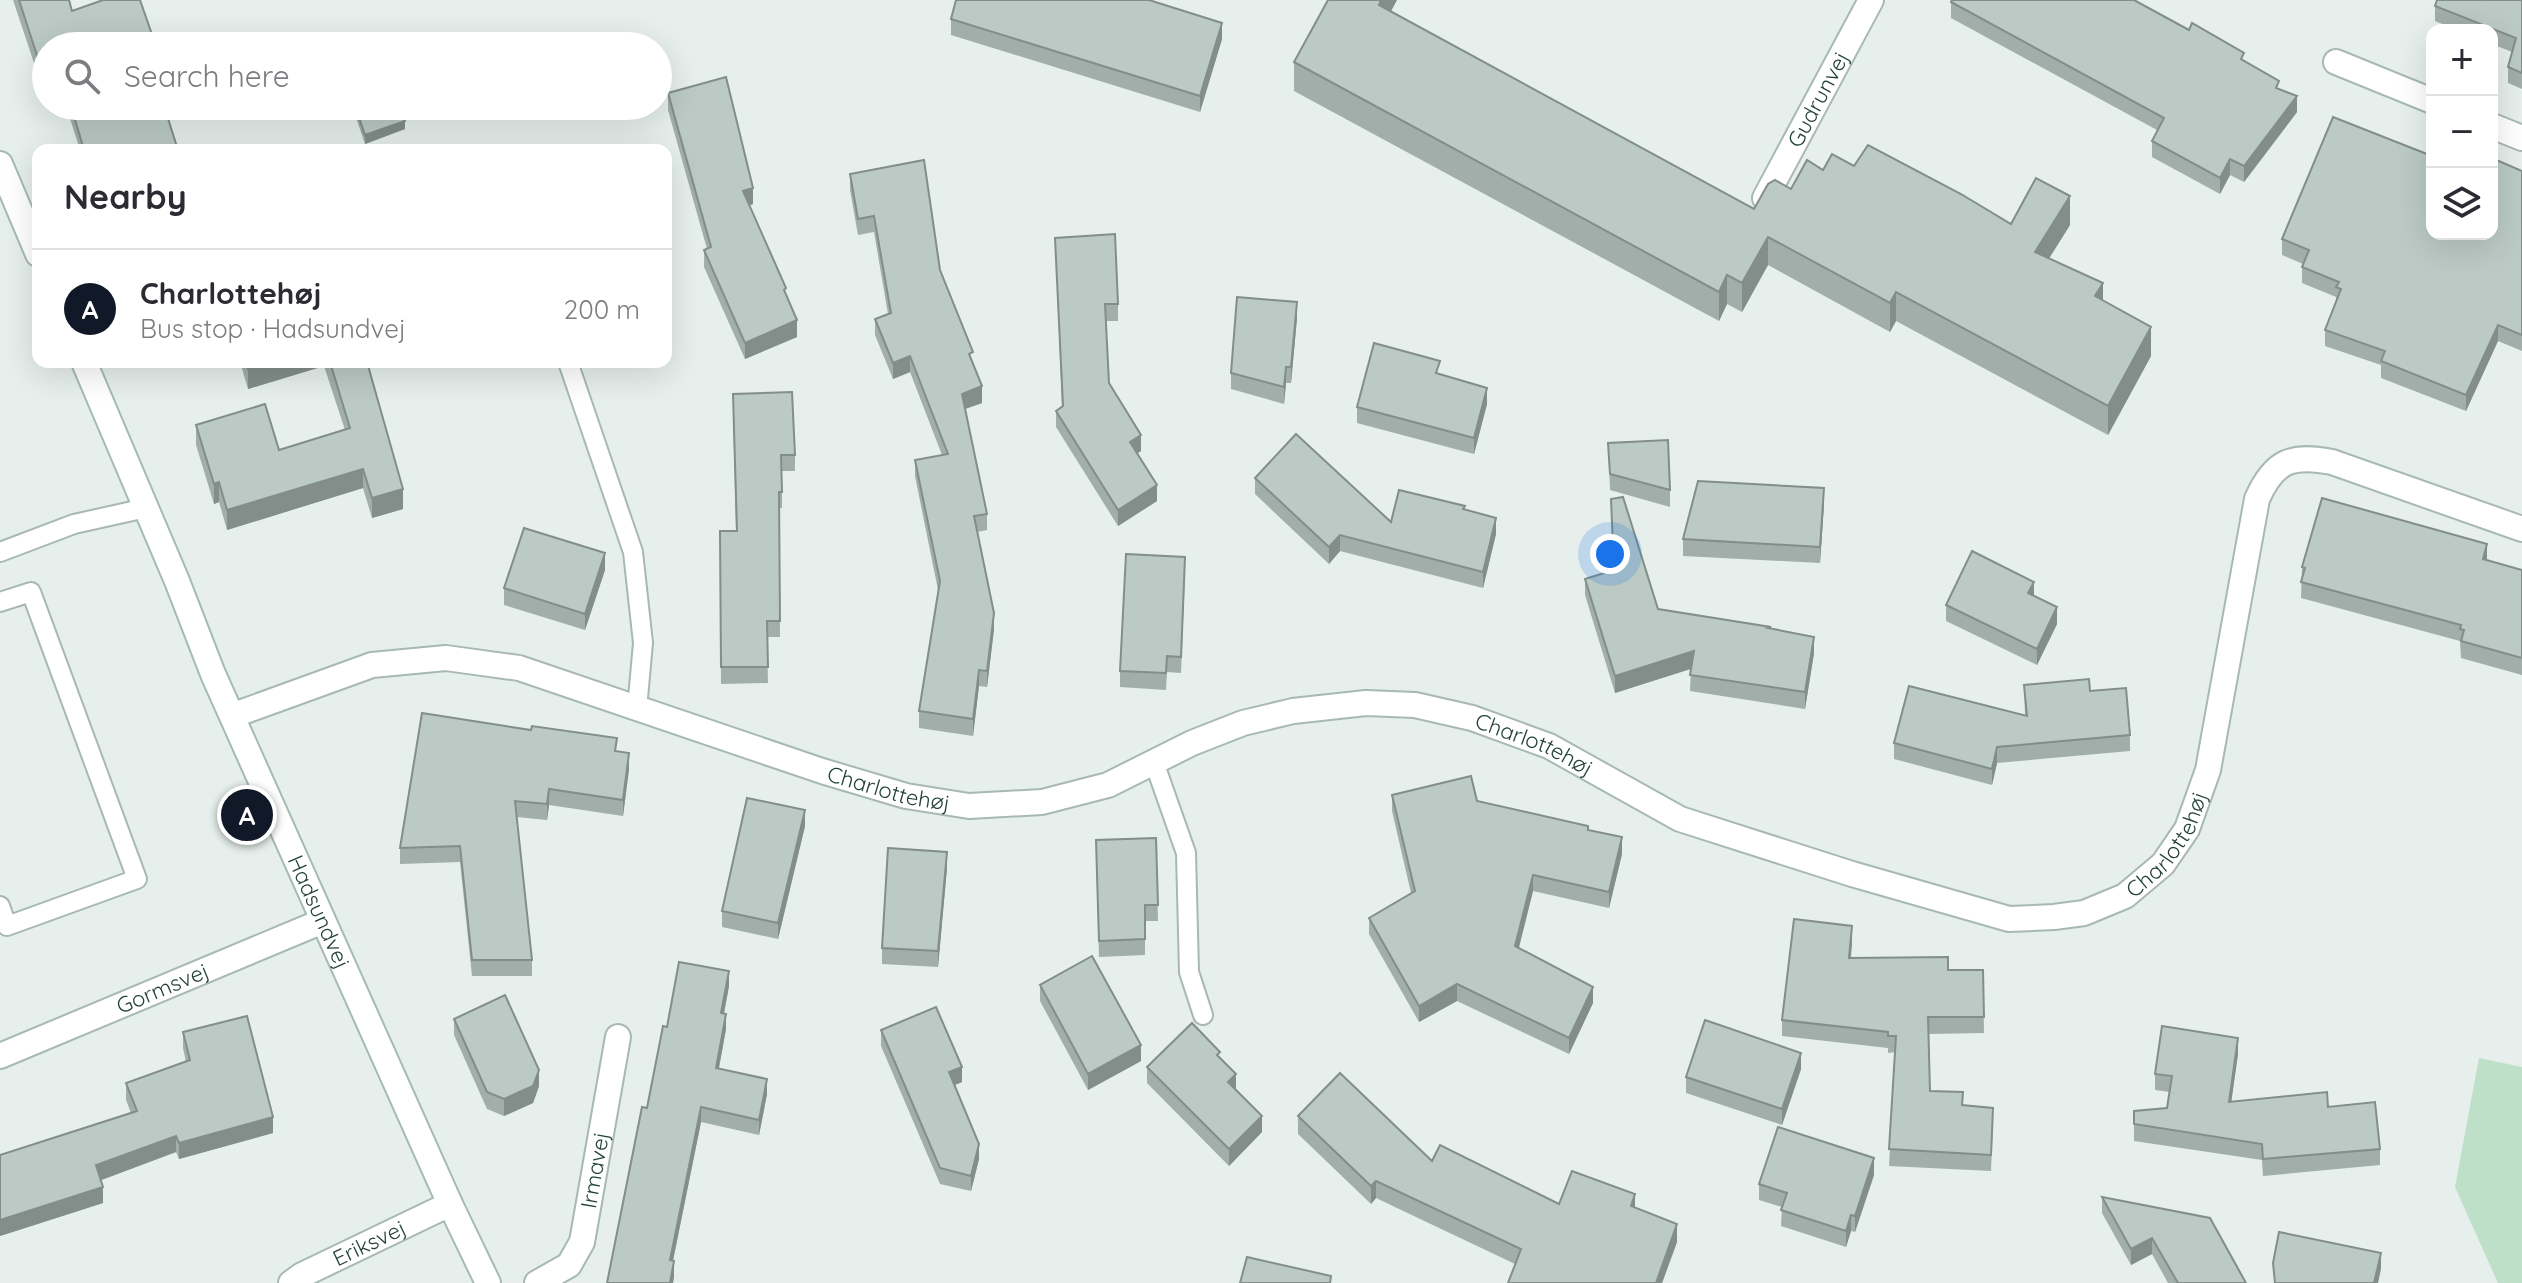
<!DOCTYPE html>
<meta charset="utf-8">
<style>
:root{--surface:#fff;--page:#f2f2f3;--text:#2b2b33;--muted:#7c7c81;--line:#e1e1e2;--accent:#111827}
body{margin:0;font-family:Quicksand,sans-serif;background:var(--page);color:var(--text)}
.controls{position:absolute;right:24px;top:24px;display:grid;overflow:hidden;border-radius:16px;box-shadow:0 8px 32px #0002}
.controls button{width:72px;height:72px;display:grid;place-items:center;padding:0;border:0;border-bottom:2px solid var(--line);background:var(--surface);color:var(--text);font:40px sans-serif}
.you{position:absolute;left:1610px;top:554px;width:28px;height:28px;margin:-20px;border:6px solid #fff;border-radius:50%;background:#1a73e8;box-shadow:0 0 0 12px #1a73e833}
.badge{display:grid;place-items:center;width:52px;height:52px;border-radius:50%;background:var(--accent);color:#fff;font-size:26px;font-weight:700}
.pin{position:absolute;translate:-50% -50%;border:4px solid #fff;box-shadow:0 2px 8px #0006}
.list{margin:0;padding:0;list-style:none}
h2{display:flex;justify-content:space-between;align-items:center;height:104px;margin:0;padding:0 32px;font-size:34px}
h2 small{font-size:26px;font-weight:400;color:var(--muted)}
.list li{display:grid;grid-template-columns:52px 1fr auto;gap:24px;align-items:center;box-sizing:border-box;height:120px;padding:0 32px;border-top:2px solid var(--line)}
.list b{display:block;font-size:30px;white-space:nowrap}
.list p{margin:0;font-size:26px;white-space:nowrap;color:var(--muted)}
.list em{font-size:26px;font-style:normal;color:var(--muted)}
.icon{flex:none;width:44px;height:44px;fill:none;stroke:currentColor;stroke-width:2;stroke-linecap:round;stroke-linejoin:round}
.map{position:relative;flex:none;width:2522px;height:1283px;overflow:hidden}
.search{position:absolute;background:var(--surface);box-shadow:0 8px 32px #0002;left:32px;top:32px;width:640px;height:88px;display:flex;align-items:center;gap:20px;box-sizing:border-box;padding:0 28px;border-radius:44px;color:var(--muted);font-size:30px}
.panel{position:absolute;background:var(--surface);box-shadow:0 8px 32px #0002;left:32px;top:144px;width:640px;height:224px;border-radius:16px}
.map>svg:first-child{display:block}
.green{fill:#bfe0c8}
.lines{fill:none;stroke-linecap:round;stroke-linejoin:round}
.lane-casing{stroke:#a8b8b2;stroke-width:22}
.street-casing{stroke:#a8b8b2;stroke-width:28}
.secondary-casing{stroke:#a4bbb3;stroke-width:28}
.lane{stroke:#fff;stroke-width:18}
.street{stroke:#fff;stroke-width:24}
.secondary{stroke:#fff;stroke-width:24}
.wall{fill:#a1aea9}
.shaded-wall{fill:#838d89}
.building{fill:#bbcac4;stroke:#838d89;stroke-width:2}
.labels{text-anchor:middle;stroke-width:7;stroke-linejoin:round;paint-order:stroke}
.street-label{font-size:22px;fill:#24423a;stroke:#f7fbf9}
</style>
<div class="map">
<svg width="2522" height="1283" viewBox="0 0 2522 1283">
<rect width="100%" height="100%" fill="#e6efeb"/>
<polygon class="green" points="2479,1058 2522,1067 2522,1283 2498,1283 2455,1187"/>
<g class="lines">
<g class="lane-casing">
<g id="lane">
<polyline points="568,362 633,552 643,643 637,709"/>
<polyline points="0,552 74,524 146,508"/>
<polyline points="0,602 31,592 137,879 7,926 0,906"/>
<polyline points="1154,762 1186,853 1189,972 1203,1015"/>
</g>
</g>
<g class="street-casing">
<g id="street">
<polyline points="2336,62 2432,101"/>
<polyline points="2492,126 2522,138"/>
<path id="s1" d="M1765 198 1871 0"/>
<path id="s2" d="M234 715 372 665 446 658 519 668 822 771 906 796 969 806 1042 802 1108 785 1192 743 1243 723 1293 711 1366 703 1415 705 1472 718 1549 746 1680 819 1852 874 2009 919 2054 917 2084 913 2125 896 2163 864 2187 829 2208 770 2257 499C2274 461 2291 454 2332 462L2522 529"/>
<path id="s3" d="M0 1056 323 921"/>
<path id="s4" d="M291 1283 302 1275 450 1204"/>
<path id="s5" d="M537 1283 569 1265 582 1242 618 1037"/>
</g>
</g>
<g class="secondary-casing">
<g id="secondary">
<polyline points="0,164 38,254"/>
<path id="s6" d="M84 362 177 581 213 674 450 1204 488 1283"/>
</g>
</g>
<use href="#lane" class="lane"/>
<use href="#street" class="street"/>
<use href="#secondary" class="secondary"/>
</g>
<g class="wall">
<polygon points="13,0 69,0 72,11 46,46 46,99"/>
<polygon points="2522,0 2522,89 2508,83 2508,67 2512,52 2492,44 2492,30 2457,30 2435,21 2435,6"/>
<polygon points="1951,2 2244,60 2279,89 2297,112 2244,182 2230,175 2220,194 2152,157 2152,141 2157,130 1951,18"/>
<polygon points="1390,12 1754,209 1823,170 1854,166 2011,224 2070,225 2049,258 2103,300 2151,356 2108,435 1896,321 1890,332 1768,265 1742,312 1727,304 1719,321 1294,91 1294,62"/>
<polygon points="951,19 1222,39 1200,112 951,35"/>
<polygon points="668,93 753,204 749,206 786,295 797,337 745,359 704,267 704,250 707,249 668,110"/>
<polygon points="66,106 164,106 178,150 80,150"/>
<polygon points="352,106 400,106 405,129 365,144"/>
<polygon points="2432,156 2522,171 2522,351 2498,341 2466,411 2381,378 2381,365 2325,346 2325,330 2336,302 2336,297 2302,283 2302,267 2303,264 2282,255 2282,239"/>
<polygon points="850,174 940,270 973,363 982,403 965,409 987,514 987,530 977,532 994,629 987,687 979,686 973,736 919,728 919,711 938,590 915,476 915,460 942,455 910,372 893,379 875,335 875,319 888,314 874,232 858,235 850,190"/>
<polygon points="1055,238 1118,304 1118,321 1106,321 1109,383 1141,451 1138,453 1157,501 1118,526 1056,427 1056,411 1062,407"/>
<polygon points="1297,318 1291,383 1286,383 1284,404 1231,389 1231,373"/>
<polygon points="240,362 367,362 403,509 372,518 363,488 227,530 219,502 214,504 196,445 196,425 279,450 345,430 324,366 248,389"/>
<polygon points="1487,404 1474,454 1357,423 1357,407"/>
<polygon points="733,410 795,455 795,471 782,471 782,508 779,508 780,637 767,637 768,683 721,684 720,531 736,531"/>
<polygon points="1608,443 1670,490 1670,507 1610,490"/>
<polygon points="1255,478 1391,522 1465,510 1496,534 1483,588 1340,551 1329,564 1255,494"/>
<polygon points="1611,499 1658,609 1771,628 1814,653 1805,709 1690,691 1691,668 1615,693 1585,595 1585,579 1613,570"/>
<polygon points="1824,504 1820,563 1683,556 1683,539"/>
<polygon points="2487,561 2522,570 2522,675 2461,658 2460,641 2301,598 2302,567"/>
<polygon points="605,570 585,630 504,605 504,588"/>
<polygon points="1185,573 1181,673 1167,672 1166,690 1120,687 1120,671"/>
<polygon points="2034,596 2057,624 2037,665 1946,621 1946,605"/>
<polygon points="2024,685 2090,691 2130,735 2130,751 1997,763 1992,785 1894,759 1894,743 2025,715"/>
<polygon points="617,751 629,769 623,816 549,805 547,820 517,817 532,960 532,976 472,976 460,862 400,864 400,848"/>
<polygon points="1392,795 1477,801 1588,830 1622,854 1609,908 1533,891 1519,948 1593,1003 1569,1054 1457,1001 1419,1022 1369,934 1369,918 1411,893 1392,811"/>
<polygon points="805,826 778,939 722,927 722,911"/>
<polygon points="1156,838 1158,921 1145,921 1145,955 1099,957 1096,857"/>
<polygon points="947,868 938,967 882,964 882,948"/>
<polygon points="1852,942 1851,958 1948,970 1983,970 1984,1033 1929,1034 1930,1091 1963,1105 1993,1124 1991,1171 1889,1166 1895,1052 1888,1053 1888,1048 1782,1036 1782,1020"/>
<polygon points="1040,985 1141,1061 1088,1090 1040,1001"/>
<polygon points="729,986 724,1014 726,1029 719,1068 767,1094 759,1135 701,1122 673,1261 674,1276 673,1283 607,1283 647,1108"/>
<polygon points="454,1019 539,1086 533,1103 504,1116 487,1109 454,1035"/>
<polygon points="881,1030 962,1082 955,1085 979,1159 971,1191 940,1184 881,1046"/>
<polygon points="183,1032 273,1133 179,1159 176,1152 101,1180 103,1203 0,1236 131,1113 126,1100 126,1083 186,1062 183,1048"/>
<polygon points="2238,1054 2231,1102 2328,1107 2380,1149 2380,1165 2263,1176 2262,1160 2134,1141 2134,1111 2167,1108 2170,1092 2155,1090 2155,1074"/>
<polygon points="1220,1058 1236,1090 1262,1132 1229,1166 1147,1083 1147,1067"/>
<polygon points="1801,1069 1782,1125 1686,1093 1686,1077"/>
<polygon points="1298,1116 1559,1204 1635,1208 1677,1242 1662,1283 1508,1283 1515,1264 1376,1198 1371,1204 1298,1134"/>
<polygon points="1874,1175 1855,1232 1851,1231 1846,1247 1781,1226 1782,1207 1759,1200 1759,1184"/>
<polygon points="2102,1197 2246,1283 2168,1283 2152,1254 2131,1265 2102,1213"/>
</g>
<g class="shaded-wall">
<polygon points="1381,0 1397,0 1379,34 1379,5"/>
<polygon points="1222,23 1222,39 1200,112 1200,96"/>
<polygon points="2297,96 2297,112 2244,182 2244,166"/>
<polygon points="405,121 405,129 365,144 365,135"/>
<polygon points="2230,159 2230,175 2220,194 2220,178"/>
<polygon points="753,188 753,204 743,207 743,191"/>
<polygon points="2070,196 2070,225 2035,281 2035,252"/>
<polygon points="1768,237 1768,265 1742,312 1742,283"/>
<polygon points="1727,275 1727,304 1719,321 1719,292"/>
<polygon points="2103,283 2103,311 2095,296"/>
<polygon points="1896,292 1896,321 1890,332 1890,303"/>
<polygon points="1297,302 1297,318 1291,383 1291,367"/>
<polygon points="797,320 797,337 745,359 745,343"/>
<polygon points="2498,325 2498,341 2466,411 2466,395"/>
<polygon points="2151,327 2151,356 2108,435 2108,406"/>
<polygon points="910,356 910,372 893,379 893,363"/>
<polygon points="271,362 324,362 324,366 248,389 248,369"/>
<polygon points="1286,367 1286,383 1284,404 1284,387"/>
<polygon points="982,386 982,403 962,410 962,394"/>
<polygon points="1487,388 1487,404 1474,454 1474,438"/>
<polygon points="1141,435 1141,451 1130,458 1130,442"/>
<polygon points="363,469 363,488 227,530 227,510"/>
<polygon points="219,482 219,502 214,504 214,484"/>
<polygon points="1157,485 1157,501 1118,526 1118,510"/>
<polygon points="1824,488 1824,504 1820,563 1820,547"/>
<polygon points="403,489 403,509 372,518 372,498"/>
<polygon points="1496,518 1496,534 1483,588 1483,572"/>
<polygon points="1340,535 1340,551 1329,564 1329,547"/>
<polygon points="2487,544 2487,560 2483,576 2483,559"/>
<polygon points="605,553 605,570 585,630 585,614"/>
<polygon points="2034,582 2034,598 2028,593"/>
<polygon points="2057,607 2057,624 2037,665 2037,649"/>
<polygon points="994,613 994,629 987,687 987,671"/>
<polygon points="1814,637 1814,653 1805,709 1805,692"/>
<polygon points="1694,651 1694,668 1615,693 1615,676"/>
<polygon points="979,670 979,686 973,736 973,719"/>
<polygon points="1997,747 1997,763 1992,785 1992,769"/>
<polygon points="629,753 629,769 623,816 623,800"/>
<polygon points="549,789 549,805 547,820 547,804"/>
<polygon points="805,810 805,826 778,939 778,923"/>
<polygon points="1622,837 1622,854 1609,908 1609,892"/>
<polygon points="947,852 947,868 938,967 938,951"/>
<polygon points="1533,875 1533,891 1515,962 1515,946"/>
<polygon points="1852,926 1852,942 1849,974 1849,958"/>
<polygon points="729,971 729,986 721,1028 721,1013"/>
<polygon points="1457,984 1457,1001 1419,1022 1419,1006"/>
<polygon points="1593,987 1593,1003 1569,1054 1569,1038"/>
<polygon points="726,1014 726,1029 716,1083 716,1068"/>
<polygon points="2238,1038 2238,1054 2229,1118 2229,1102"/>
<polygon points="1141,1045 1141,1061 1088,1090 1088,1074"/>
<polygon points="1801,1053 1801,1069 1782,1125 1782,1109"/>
<polygon points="962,1067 962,1082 949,1087 949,1072"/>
<polygon points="539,1070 539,1086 533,1103 504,1116 504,1099"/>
<polygon points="1236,1074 1236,1090 1228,1082"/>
<polygon points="767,1079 767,1094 759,1135 759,1120"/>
<polygon points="701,1107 701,1122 670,1275 670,1260"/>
<polygon points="1262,1116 1262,1132 1229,1166 1229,1149"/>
<polygon points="273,1117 273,1133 179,1159 179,1143"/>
<polygon points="176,1136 176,1152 96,1182 96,1165"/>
<polygon points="979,1144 979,1159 971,1191 971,1176"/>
<polygon points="1874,1158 1874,1175 1855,1232 1855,1216"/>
<polygon points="1376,1181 1376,1198 1371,1204 1371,1186"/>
<polygon points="103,1187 103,1203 0,1236 0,1220"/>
<polygon points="1635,1194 1635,1212 1631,1206"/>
<polygon points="1851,1215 1851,1231 1846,1247 1846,1231"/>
<polygon points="1677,1224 1677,1242 1662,1283 1656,1283"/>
<polygon points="2152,1238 2152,1254 2131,1265 2131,1249"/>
<polygon points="2381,1253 2381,1269 2378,1283 2374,1283"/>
<polygon points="674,1261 674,1276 673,1283 670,1283"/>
</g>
<g class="building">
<polygon points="19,0 69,0 72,11 103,0 140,0 156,46 46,46 46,83"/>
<polygon points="956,0 1149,0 1222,23 1200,96 951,19"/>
<polygon points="1328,0 1381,0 1379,5 1754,209 1768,184 1775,180 1791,189 1807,160 1823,170 1832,154 1854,166 1868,145 1961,194 2011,224 2036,178 2070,196 2035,252 2103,283 2095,296 2151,327 2108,406 1896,292 1890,303 1768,237 1742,283 1727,275 1719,292 1294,62"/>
<polygon points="1952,0 2134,0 2189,30 2192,23 2244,53 2241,59 2279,81 2276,88 2297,96 2244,166 2230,159 2220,178 2152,141 2164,118 1951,2"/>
<polygon points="2437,0 2522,0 2522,73 2508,67 2516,38 2435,6"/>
<polygon points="726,77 753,188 743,191 786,288 784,290 797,320 745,343 704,250 711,247 668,93"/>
<polygon points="71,106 164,106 178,150 84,150"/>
<polygon points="355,106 400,106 405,121 365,135"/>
<polygon points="2333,117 2432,156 2432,234 2492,234 2492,158 2522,171 2522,335 2498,325 2466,395 2381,361 2385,351 2325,330 2341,289 2336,287 2339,282 2302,267 2309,250 2282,239"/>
<polygon points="924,160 940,270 973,352 969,354 982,386 962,394 987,514 974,516 994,613 987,671 979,670 973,719 919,711 940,581 915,460 948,454 910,356 893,363 875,319 891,313 874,216 858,219 850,174"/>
<polygon points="1115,234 1118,304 1105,304 1109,383 1141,435 1130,442 1157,485 1118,510 1056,411 1063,406 1055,238"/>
<polygon points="1237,297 1297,302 1291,367 1286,367 1284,387 1231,373"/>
<polygon points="1374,343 1440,361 1436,373 1487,388 1474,438 1357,407"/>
<polygon points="246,362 271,362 248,369"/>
<polygon points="330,362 367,362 403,489 372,498 363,469 227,510 219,482 214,484 196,425 265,404 279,450 350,428"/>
<polygon points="792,392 795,455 781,455 782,492 779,492 780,621 767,621 768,667 721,667 720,531 737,531 733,394"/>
<polygon points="1296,434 1391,522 1399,490 1465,506 1463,509 1496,518 1483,572 1340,535 1329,547 1255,478"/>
<polygon points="1668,440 1670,490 1610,474 1608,443"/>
<polygon points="1698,481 1824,488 1820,547 1683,539"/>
<polygon points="1623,497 1658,609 1771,627 1768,628 1814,637 1805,692 1690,675 1694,651 1615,676 1585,579 1614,570 1611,499"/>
<polygon points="2322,498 2487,544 2483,559 2522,570 2522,658 2461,641 2464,630 2460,629 2461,625 2301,582 2305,568 2302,567"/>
<polygon points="524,528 605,553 585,614 504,588"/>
<polygon points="1972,551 2034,582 2028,593 2057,607 2037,649 1946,605"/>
<polygon points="1126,554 1185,557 1181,657 1167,656 1166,673 1120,671"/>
<polygon points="2089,679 2090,691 2126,688 2130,735 1997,747 1992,769 1894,743 1909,686 2027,716 2024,685"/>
<polygon points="422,713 531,730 532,726 617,738 615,751 629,753 623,800 549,789 547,804 515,801 532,960 472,960 460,846 400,848"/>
<polygon points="1471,776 1477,801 1588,826 1588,830 1622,837 1609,892 1533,875 1515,946 1593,987 1569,1038 1457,984 1419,1006 1369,918 1415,891 1392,795"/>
<polygon points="747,798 805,810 778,923 722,911"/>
<polygon points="1156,838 1158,905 1145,905 1145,939 1099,941 1096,840"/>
<polygon points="888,848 947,852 938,951 882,948"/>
<polygon points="1794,919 1852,926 1849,958 1948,957 1948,970 1983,970 1984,1017 1928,1017 1930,1091 1963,1092 1962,1105 1993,1108 1991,1155 1889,1149 1896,1036 1888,1036 1888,1032 1782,1020"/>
<polygon points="1092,956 1141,1045 1088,1074 1040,985"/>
<polygon points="679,962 729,971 721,1013 726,1014 716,1068 767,1079 759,1120 701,1107 670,1260 674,1261 670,1283 607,1283 642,1107 647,1108 663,1026 667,1027"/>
<polygon points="505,995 539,1070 533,1086 504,1099 487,1092 454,1019"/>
<polygon points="936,1007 962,1067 949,1072 979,1144 971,1176 940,1168 881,1030"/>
<polygon points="247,1016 273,1117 179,1143 176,1136 96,1165 103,1187 0,1220 0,1155 137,1111 126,1083 190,1060 183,1032"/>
<polygon points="1705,1020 1801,1053 1782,1109 1686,1077"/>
<polygon points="1192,1023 1220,1052 1217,1055 1236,1074 1228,1082 1262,1116 1229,1149 1147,1067"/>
<polygon points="2162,1026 2238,1038 2229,1102 2327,1092 2328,1107 2375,1102 2380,1149 2263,1159 2262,1144 2134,1124 2134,1111 2167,1108 2172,1076 2155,1074"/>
<polygon points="1340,1073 1432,1161 1440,1145 1559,1204 1572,1171 1635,1194 1631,1206 1677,1224 1656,1283 1508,1283 1521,1249 1376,1181 1371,1186 1298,1116"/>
<polygon points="1778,1127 1874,1158 1855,1216 1851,1215 1846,1231 1781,1210 1787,1193 1759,1184"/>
<polygon points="2102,1197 2210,1218 2246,1283 2178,1283 2152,1238 2131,1249"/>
<polygon points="2279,1232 2381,1253 2374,1283 2275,1283 2273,1263"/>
<polygon points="1247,1257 1331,1276 1330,1283 1240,1283"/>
</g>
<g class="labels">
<g class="street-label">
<text dy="8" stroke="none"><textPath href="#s1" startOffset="112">Gudrunvej</textPath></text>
<text dy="8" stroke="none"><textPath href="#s2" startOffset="1356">Charlottehøj</textPath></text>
<text dy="8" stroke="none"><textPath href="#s2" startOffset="684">Charlottehøj</textPath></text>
<text dy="8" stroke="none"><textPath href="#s2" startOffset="2052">Charlottehøj</textPath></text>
<text dy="8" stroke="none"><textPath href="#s6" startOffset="598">Hadsundvej</textPath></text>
<text dy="8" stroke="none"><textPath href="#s3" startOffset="176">Gormsvej</textPath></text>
<text dy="8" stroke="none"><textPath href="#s5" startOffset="136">Irmavej</textPath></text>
<text dy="8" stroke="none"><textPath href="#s4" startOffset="88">Eriksvej</textPath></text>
</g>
</g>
</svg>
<div class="controls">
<button>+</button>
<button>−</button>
<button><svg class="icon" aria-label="layers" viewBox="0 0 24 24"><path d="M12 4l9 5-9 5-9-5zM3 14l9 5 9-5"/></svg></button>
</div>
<div class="you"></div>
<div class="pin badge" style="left:247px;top:815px">A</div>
<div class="search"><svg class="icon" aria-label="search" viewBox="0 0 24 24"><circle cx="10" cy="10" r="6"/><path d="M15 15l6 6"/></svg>Search here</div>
<section class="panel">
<h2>Nearby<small></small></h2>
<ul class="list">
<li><span class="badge">A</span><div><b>Charlottehøj</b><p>Bus stop · Hadsundvej</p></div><em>200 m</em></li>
</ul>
</section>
</div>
